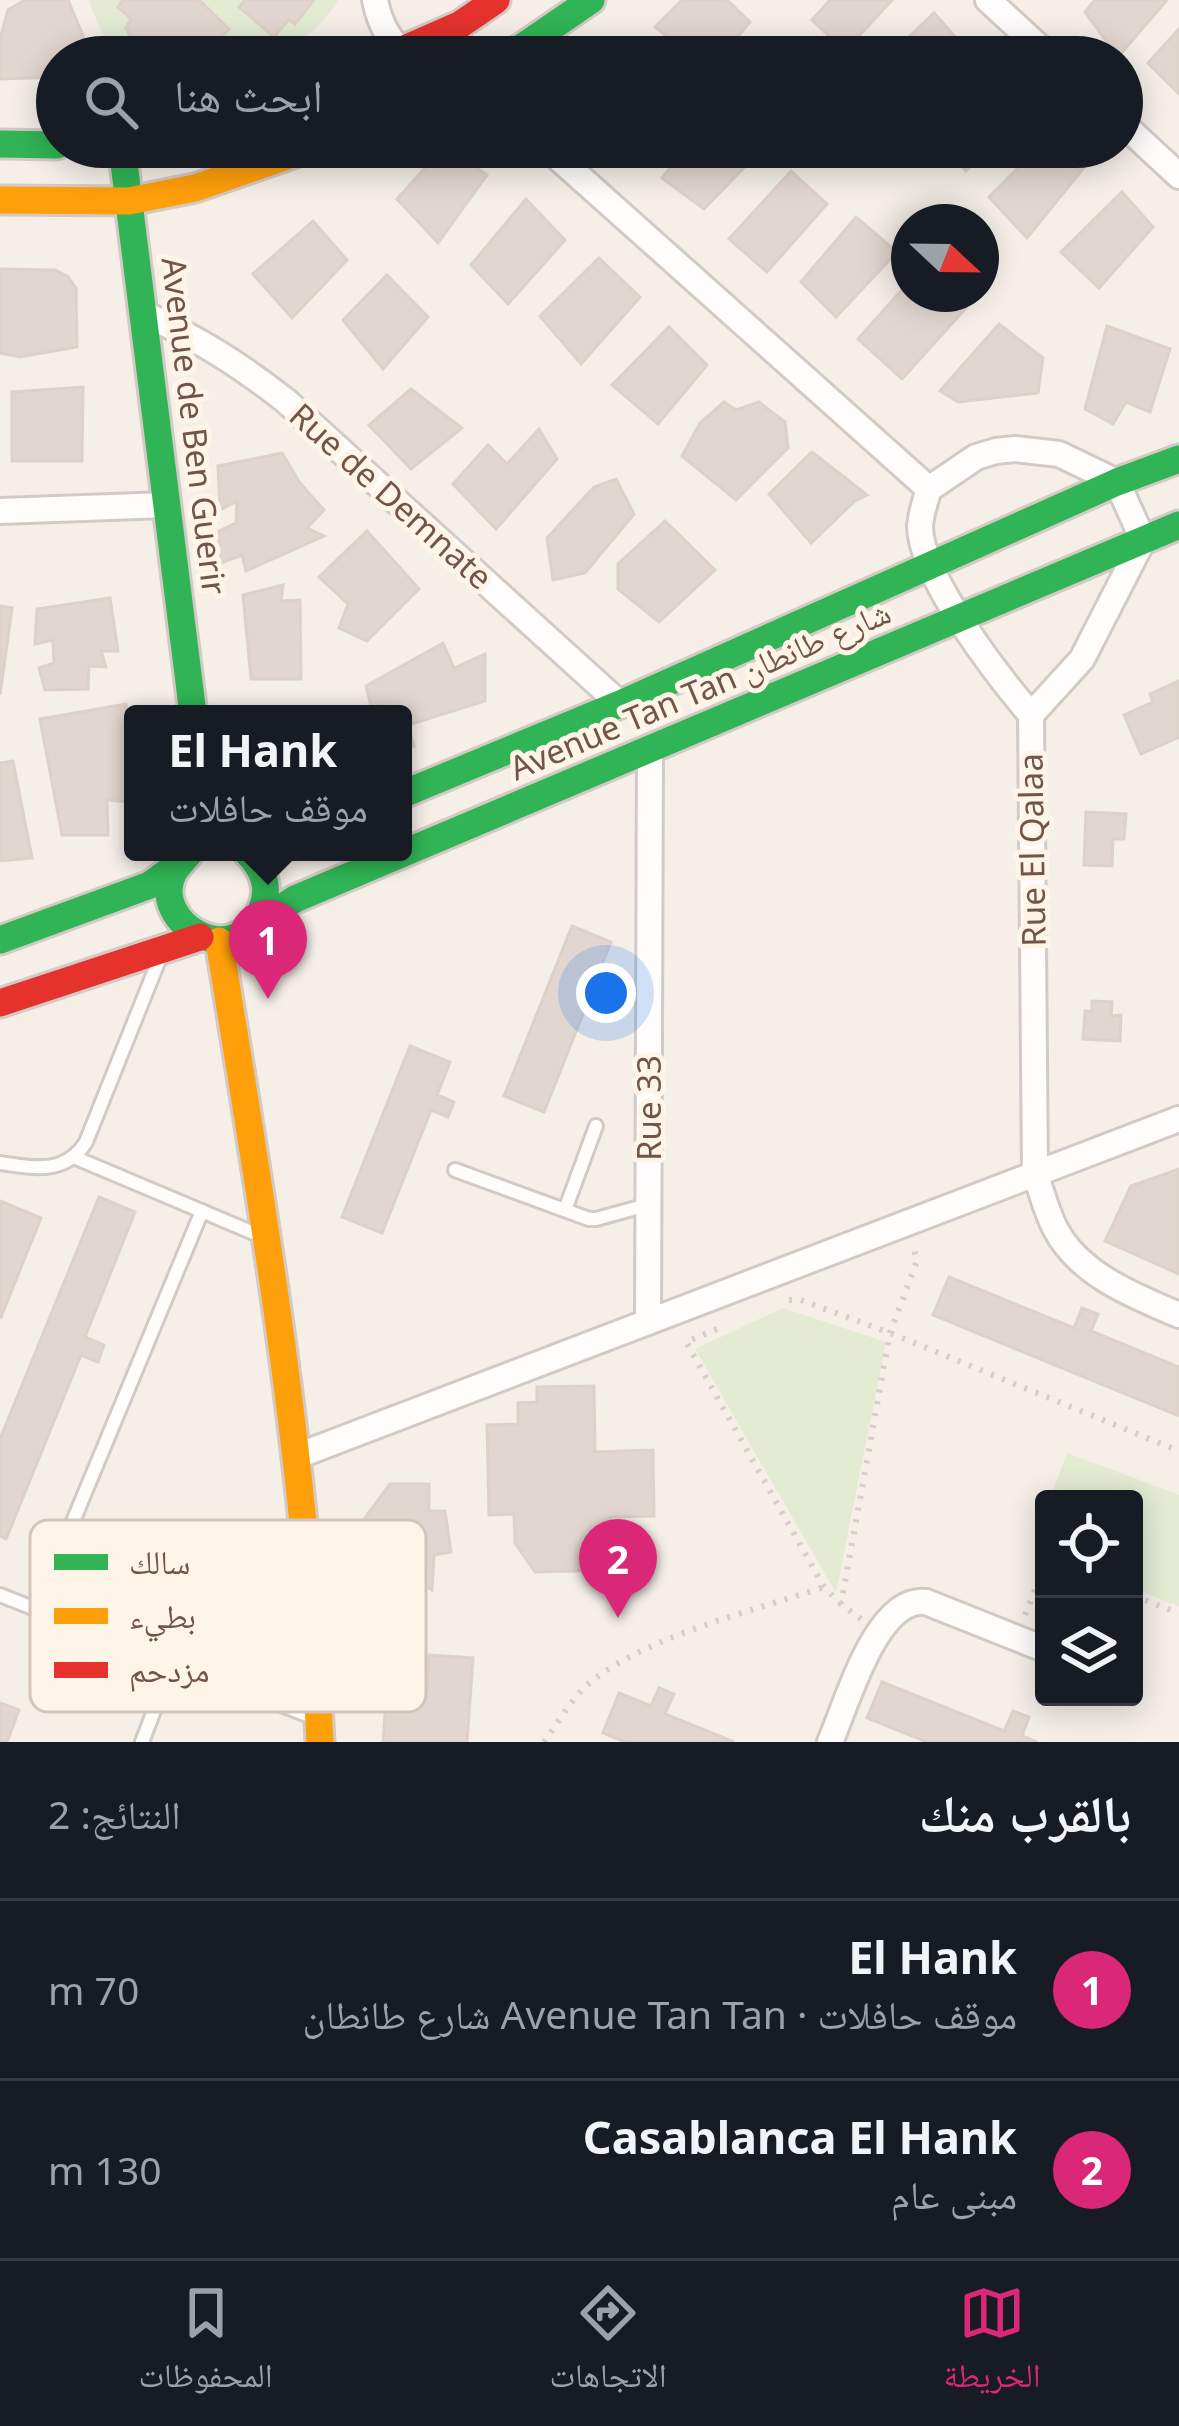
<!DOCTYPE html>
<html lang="ar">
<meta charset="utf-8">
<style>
:root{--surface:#171b24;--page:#242831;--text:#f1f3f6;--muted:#9ea1a6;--line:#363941;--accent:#db2777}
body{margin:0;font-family:"Noto Sans","Noto Naskh Arabic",sans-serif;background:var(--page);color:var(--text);direction:rtl}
.controls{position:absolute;right:36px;bottom:36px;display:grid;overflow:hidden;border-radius:12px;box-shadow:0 6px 30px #0003}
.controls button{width:108px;height:108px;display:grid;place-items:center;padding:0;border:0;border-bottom:3px solid var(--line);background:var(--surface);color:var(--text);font:60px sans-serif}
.compass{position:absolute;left:891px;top:204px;width:108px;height:108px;border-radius:50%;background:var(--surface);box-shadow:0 6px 30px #0003;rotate:112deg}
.you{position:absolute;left:606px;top:993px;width:42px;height:42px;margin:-30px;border:9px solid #fff;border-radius:50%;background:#1a73e8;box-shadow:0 0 0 18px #1a73e833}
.badge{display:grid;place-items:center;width:78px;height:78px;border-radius:50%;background:var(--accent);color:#fff;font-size:39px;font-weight:700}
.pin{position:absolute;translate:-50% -99px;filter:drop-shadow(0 3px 6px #0008)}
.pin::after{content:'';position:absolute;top:63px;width:42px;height:36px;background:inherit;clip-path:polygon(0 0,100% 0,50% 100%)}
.popup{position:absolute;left:124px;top:705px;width:288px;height:156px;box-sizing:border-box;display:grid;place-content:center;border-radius:12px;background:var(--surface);filter:drop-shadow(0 3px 9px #0005);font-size:39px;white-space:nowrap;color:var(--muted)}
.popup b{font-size:45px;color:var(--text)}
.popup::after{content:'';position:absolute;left:50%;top:100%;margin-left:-24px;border:24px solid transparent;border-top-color:var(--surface)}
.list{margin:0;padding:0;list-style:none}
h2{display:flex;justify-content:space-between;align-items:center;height:156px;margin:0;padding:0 48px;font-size:51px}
h2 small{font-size:39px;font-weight:400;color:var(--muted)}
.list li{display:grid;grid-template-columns:78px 1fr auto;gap:36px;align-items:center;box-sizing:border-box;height:180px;padding:0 48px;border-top:3px solid var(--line)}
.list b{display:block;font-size:45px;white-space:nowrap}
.list p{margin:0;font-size:39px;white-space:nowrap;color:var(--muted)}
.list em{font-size:39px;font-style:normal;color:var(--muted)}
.icon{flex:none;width:66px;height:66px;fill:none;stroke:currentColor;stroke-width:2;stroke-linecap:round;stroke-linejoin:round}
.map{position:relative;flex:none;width:1179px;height:1742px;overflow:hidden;direction:ltr}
.search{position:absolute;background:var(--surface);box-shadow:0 6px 30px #0003;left:36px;right:36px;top:36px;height:132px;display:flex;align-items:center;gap:30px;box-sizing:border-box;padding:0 42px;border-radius:66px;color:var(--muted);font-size:45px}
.sheet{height:516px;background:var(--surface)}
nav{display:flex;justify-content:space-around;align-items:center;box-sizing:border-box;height:168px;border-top:3px solid var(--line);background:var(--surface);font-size:33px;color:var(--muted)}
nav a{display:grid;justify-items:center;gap:6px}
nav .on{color:var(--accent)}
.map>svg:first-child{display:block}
.green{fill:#e3ebd3}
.building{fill:#e2d7d0;stroke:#ded1ca;stroke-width:3}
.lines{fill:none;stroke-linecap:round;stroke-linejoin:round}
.lane-casing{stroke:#d4cac5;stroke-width:18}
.street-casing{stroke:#d4cac5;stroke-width:30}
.fast-casing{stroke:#d4cac4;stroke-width:33}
.slow-casing{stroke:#d4cac4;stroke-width:33}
.jam-casing{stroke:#d4cac4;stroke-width:33}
.path{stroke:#d7cec9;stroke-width:6;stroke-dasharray:3 9;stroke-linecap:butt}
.lane{stroke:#fefdfc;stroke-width:12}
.street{stroke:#fefdfc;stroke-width:24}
.fast{stroke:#30b455;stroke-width:27}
.slow{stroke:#ff9f0a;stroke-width:27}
.jam{stroke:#e5322d;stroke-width:27}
.labels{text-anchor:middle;stroke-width:10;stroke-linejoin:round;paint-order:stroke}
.street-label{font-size:33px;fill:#725449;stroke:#fff4e8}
.key{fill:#fff4e8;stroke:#d5c4b8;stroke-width:3}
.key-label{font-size:33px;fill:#725449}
</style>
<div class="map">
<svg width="1179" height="1742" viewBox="0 0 1179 1742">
<rect width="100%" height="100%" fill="#f5efe8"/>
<g class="green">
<polygon points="88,0 123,0 118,7 131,19 126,28 140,57 113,57"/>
<path d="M199 0H245L240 8 274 36 289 19 296 23 314 0H338C324 25 292 54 261 57 242 59 222 57 202 57L228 29Z"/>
<polygon points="783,1308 886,1342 836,1593 695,1349"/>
<polygon points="1067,1453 1179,1495 1179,1606 1134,1589 1134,1499 1050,1499"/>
</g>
<g class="building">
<polygon points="25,0 68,0 92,57 57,57 57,77 0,79 0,39 8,10"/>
<polygon points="123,0 199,0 229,29 202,57 140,57 126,28 131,19 118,7"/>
<polygon points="245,0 314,0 295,24 289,19 274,37 239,7"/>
<polygon points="682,0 727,0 750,22 721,57 693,57 655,27"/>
<polygon points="830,0 892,0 845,51 812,20"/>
<polygon points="1095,0 1167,0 1118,57 1085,12"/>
<polygon points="934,13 964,47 954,57 888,57"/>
<polygon points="1179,29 1179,94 1148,63"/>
<polygon points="444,147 487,175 438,243 397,199"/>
<polygon points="687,147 751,147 758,153 704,209 662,178"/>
<polygon points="944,147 990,147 966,171"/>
<polygon points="1039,147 1069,147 1086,165 1027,238 989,197"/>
<polygon points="791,171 827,204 767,272 729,239"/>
<polygon points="1122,192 1153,227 1099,288 1061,252"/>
<polygon points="526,199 565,240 508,304 471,265"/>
<polygon points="856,217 897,252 836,317 801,282"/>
<polygon points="313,221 347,260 292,318 253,274"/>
<polygon points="599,258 640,297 581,364 540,316"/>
<polygon points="0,269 55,270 68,277 76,288 77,347 20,357 0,353"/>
<polygon points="387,275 428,317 383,369 343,320"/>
<polygon points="909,282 909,294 953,294 966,308 902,379 858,339"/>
<polygon points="999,324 1043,358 1038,393 958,402 940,391"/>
<polygon points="1107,326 1170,349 1150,412 1126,402 1113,424 1085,409"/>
<polygon points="669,327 707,365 658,424 612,385"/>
<polygon points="83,387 82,461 12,461 12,392"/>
<polygon points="411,389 462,428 411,469 369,425"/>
<polygon points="724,402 736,410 759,402 785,422 788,448 736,500 682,456 700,423"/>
<polygon points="539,429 557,459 496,529 453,484 488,445 507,464"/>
<polygon points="812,452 867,495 855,501 811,543 769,494"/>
<polygon points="282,453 300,483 324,510 307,528 324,536 246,571 242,555 218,564 219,531 236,523 237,501 220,510 218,466"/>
<polygon points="616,479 634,514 585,573 553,580 547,538 594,487"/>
<polygon points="665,521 715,570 659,622 618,589 618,564"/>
<polygon points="367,531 419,589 367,641 339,628 348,604 319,577"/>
<polygon points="283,585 281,601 300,600 301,679 251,679 243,595"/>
<polygon points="110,598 118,651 101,651 106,667 89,666 88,689 45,690 39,668 54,663 53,640 35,644 37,609"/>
<polygon points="0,606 12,608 0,695"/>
<polygon points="443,643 454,668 485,654 485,701 408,725 414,746 403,748 403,714 373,714 366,686"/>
<polygon points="1179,681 1179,737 1141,754 1124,715 1153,702 1150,694"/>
<polygon points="126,704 133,802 107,800 108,835 62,835 40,719"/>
<polygon points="13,761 32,858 0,861 0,763"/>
<polygon points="1086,812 1126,814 1124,839 1113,839 1112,866 1084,865"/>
<polygon points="572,926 611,942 598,974 616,981 610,996 593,989 544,1112 504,1096"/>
<polygon points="1092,1001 1112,1002 1111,1016 1121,1015 1120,1041 1083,1039 1085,1011 1092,1011"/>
<polygon points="410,1046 450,1062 437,1095 454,1102 448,1117 431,1110 382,1233 342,1217"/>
<polygon points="1179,1169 1179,1274 1105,1241 1131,1186"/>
<polygon points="99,1197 135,1212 85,1337 104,1345 98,1362 81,1355 6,1539 0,1536 0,1439"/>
<polygon points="0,1201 41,1218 1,1317 0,1316"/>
<polygon points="949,1277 1074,1328 1082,1308 1098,1314 1091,1331 1179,1367 1179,1416 933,1315"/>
<polygon points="594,1386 595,1452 653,1450 654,1516 610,1517 611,1570 535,1572 515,1543 514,1514 489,1515 487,1425 518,1424 518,1403 537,1402 537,1387"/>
<polygon points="390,1484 429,1484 429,1511 445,1511 451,1552 434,1555 432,1590 366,1546 364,1519"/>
<polygon points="429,1655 473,1658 467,1742 383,1742 386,1701 402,1702 404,1688 427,1689"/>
<polygon points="882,1682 1004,1731 1013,1711 1029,1717 1022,1736 1037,1742 927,1742 867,1718"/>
<polygon points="659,1688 674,1694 665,1714 734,1742 625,1742 603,1733 619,1693 651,1706"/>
<polygon points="0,1703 19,1710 7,1742 0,1742"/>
</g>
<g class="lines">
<g class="lane-casing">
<g id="lane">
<polyline points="76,1158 263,1237"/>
<path d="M0 1163C34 1168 65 1175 86 1142L159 960"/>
<polyline points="455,1170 589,1219 596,1219 647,1205"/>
<polyline points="565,1210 596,1126"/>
<polyline points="0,1595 312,1717"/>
<polyline points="37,1608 202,1211"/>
<polyline points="142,1742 173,1661"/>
</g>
</g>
<g class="street-casing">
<g id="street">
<path d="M375 0C379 21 390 47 411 55"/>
<polyline points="988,0 1050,57"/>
<polyline points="1122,123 1179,176"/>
<polyline points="546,147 929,489"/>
<path d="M143 313C200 340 236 362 286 401L620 704"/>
<polyline points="0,511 167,505"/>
<path d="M1031 715 1082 659 1143 540 1117 482 1059 454 1015 449 996 451 976 457 929 489C925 501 921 514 920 526 920 576 998 676 1031 715L1035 1174C1042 1192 1046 1211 1055 1228 1078 1274 1134 1296 1179 1315"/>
<polyline points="648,1322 650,751"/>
<polyline points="300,1455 1179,1119"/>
<path d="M830 1742C847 1704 876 1596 926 1602L1044 1649"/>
</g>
</g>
<g class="fast-casing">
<g id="fast">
<polyline points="508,57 591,0"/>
<polyline points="0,144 57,145"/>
<polyline points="122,147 193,714"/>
<polyline points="403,794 620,704 1117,482 1179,459"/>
<path d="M190 852C185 859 176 867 173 874 150 922 233 973 261 911 271 888 264 870 247 852"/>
<polyline points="252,927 295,899 1179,525"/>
<polyline points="0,940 150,885 176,866"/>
</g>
</g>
<g class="slow-casing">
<g id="slow">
<polyline points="0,200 129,201 195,188 313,147"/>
<path d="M219 941C263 1207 307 1472 320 1742"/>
</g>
</g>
<g class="jam-casing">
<g id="jam">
<polyline points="386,57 461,24 496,0"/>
<polyline points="0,1003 200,937"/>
</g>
</g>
<g class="path">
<polyline points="789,1300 801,1300 890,1333 1179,1451"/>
<polyline points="717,1329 686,1342 824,1587 841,1604"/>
<polyline points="1134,1596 1179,1613"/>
<polyline points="1025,1615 1044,1568"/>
<polyline points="861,1619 841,1604 890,1333 917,1261 914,1249"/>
<path d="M544 1742C556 1725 568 1705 583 1689 632 1640 756 1610 824 1587"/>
</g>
<use href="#lane" class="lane"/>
<use href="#street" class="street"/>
<use href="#fast" class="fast"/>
<use href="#slow" class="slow"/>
<use href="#jam" class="jam"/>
</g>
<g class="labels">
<g class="street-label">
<text transform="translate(194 426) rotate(83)" y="12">Avenue de Ben Guerir</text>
<text transform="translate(391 496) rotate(42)" y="12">Rue de Demnate</text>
<text transform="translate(700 690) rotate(-23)" y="12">Avenue Tan Tan شارع طانطان</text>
<text transform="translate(1032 850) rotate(-91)" y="12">Rue El Qalaa</text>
<text transform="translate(649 1108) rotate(-90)" y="12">Rue 33</text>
</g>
</g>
<rect x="30" y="1520" width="396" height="192" rx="18" class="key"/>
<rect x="54" y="1554" width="54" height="16" fill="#30b455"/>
<rect x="54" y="1608" width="54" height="16" fill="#ff9f0a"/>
<rect x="54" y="1662" width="54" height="16" fill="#e5322d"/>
<g class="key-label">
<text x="129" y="1574">سالك</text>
<text x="129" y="1628">بطيء</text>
<text x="129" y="1682">مزدحم</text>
</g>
</svg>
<div class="controls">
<button><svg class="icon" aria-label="locate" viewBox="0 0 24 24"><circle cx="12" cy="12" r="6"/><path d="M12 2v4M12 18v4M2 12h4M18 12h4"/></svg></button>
<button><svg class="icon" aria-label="layers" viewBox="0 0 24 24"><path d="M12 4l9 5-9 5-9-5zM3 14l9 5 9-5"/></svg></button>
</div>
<svg class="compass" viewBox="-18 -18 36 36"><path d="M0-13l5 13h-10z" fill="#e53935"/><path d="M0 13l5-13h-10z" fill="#9ea1a6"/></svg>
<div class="you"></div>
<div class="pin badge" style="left:268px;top:999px">1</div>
<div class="popup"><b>El Hank</b>موقف حافلات</div>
<div class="pin badge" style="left:618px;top:1618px">2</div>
<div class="search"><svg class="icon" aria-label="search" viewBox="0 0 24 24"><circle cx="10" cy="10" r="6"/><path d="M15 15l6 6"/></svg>ابحث هنا</div>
</div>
<section class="sheet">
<h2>بالقرب منك<small>النتائج: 2</small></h2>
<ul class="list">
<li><span class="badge">1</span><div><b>El Hank</b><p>موقف حافلات · Avenue Tan Tan شارع طانطان</p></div><em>70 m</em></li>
<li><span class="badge">2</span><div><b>Casablanca El Hank</b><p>مبنى عام</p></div><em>130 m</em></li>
</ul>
</section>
<nav>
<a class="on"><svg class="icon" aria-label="map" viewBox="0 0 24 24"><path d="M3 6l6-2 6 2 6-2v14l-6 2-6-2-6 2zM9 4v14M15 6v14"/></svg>الخريطة</a>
<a><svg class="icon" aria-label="directions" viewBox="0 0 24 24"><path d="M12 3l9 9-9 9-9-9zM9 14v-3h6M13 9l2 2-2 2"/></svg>الاتجاهات</a>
<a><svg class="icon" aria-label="saved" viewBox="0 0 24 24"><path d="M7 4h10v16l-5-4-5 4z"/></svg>المحفوظات</a>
</nav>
